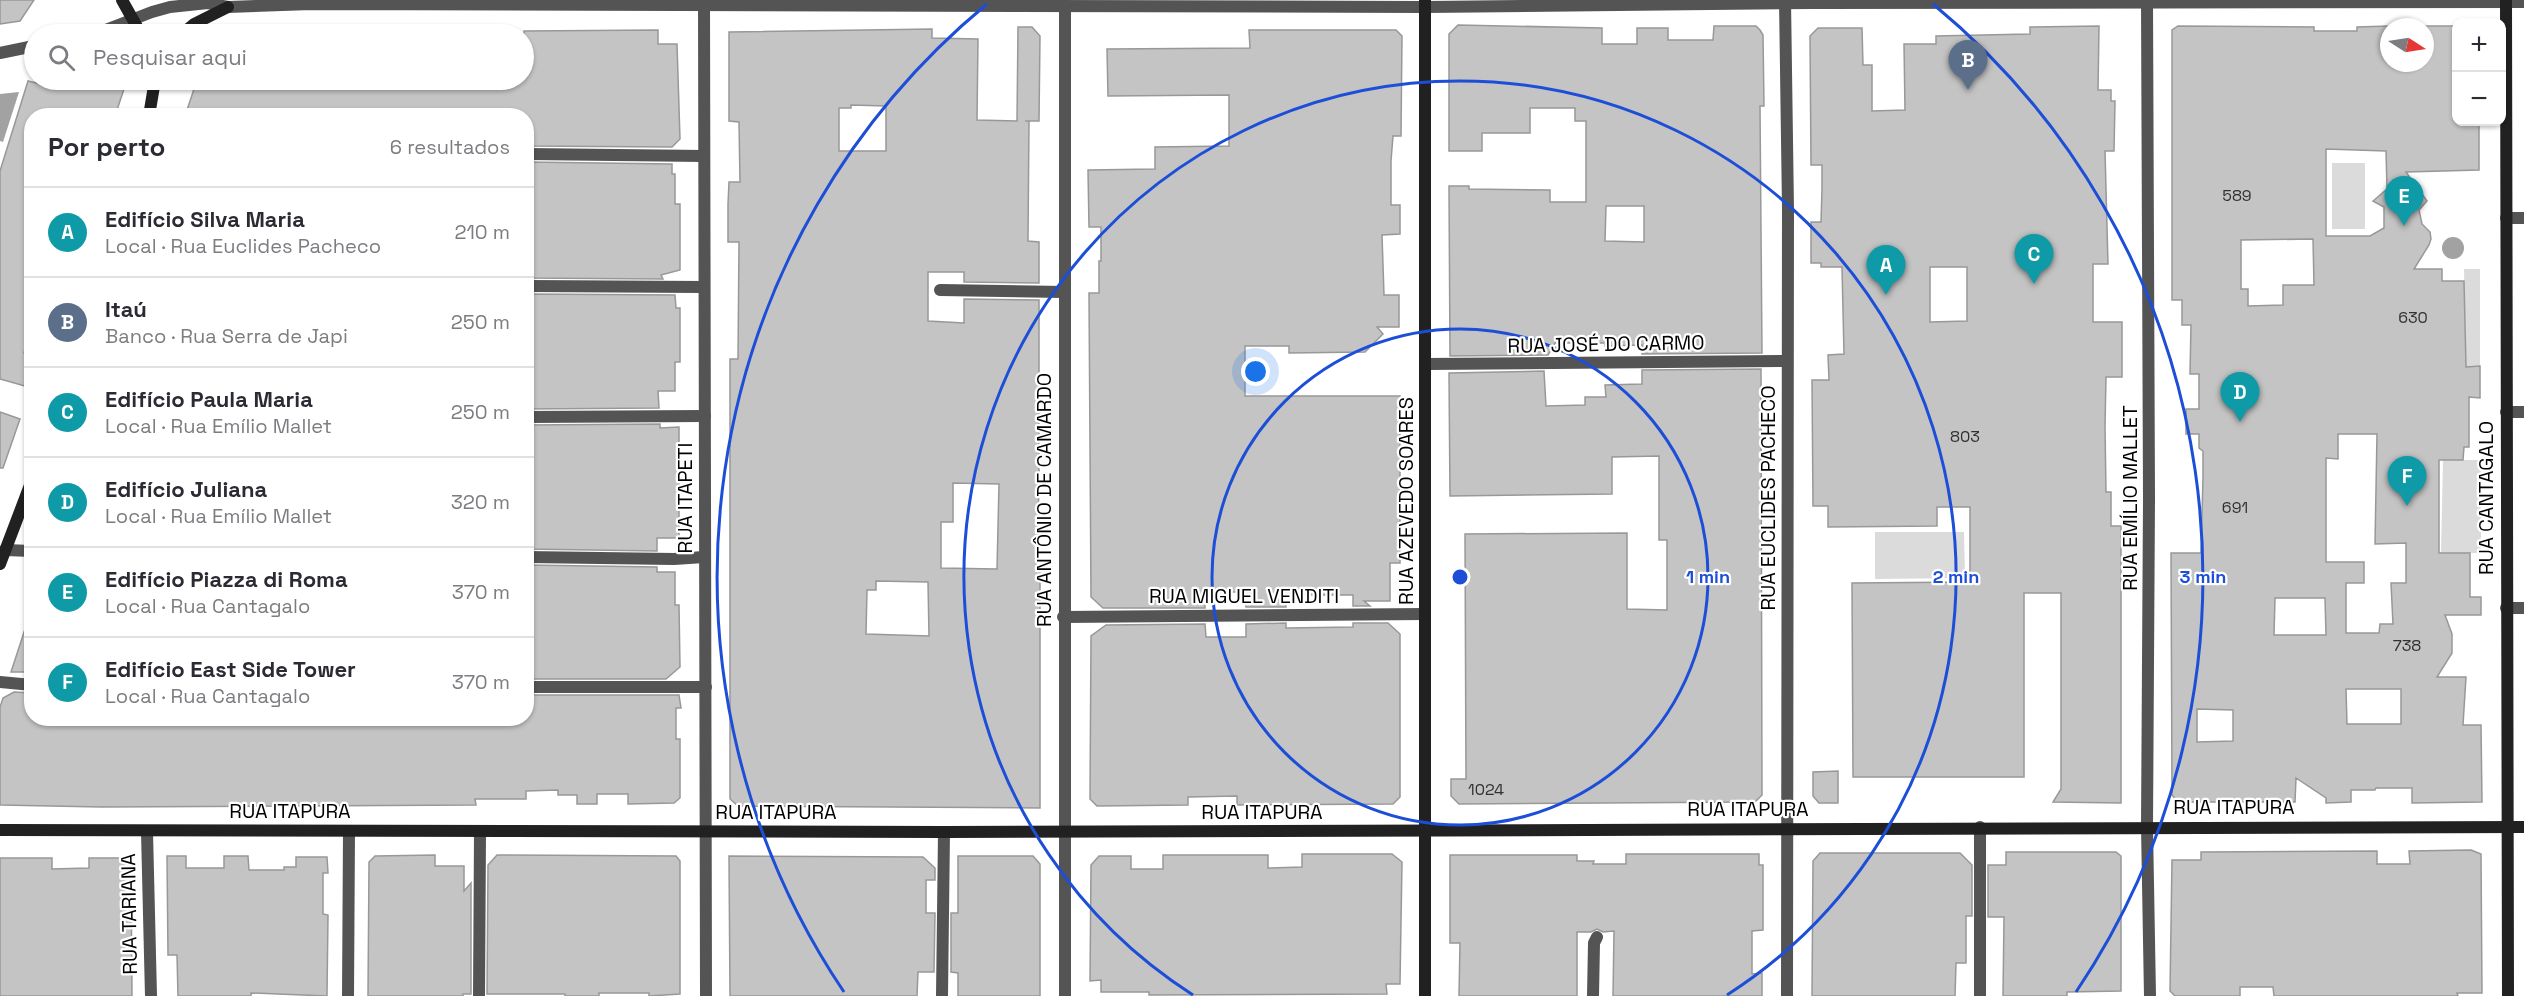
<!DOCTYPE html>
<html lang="pt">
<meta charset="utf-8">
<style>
:root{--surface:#fff;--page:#f7f7f7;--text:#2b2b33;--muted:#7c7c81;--line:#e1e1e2;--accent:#2563eb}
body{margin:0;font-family:"Space Grotesk",sans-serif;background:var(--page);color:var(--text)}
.controls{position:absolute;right:18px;top:18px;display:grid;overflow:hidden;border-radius:12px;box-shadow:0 2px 4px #0004}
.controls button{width:54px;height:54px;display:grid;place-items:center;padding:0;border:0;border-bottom:2px solid var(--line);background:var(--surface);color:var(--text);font:30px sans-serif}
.compass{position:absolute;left:2380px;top:18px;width:54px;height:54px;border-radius:50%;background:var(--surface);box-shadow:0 2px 4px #0004;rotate:102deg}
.you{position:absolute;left:1256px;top:372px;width:21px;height:21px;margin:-15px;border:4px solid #fff;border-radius:50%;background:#1a73e8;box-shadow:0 0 0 9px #1a73e833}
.badge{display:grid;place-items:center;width:39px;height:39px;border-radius:50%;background:var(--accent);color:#fff;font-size:20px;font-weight:700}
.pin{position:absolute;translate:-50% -50px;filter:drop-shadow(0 2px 3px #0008)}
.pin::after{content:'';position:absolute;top:32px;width:21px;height:18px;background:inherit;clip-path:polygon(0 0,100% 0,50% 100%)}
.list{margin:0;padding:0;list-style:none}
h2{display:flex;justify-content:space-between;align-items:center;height:78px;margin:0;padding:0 24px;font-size:26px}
h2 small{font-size:20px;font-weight:400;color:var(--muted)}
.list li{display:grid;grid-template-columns:39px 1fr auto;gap:18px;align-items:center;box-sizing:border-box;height:90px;padding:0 24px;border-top:2px solid var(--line)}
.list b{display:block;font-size:22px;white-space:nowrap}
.list p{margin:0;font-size:20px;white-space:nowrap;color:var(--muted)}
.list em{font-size:20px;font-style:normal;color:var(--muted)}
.icon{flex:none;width:33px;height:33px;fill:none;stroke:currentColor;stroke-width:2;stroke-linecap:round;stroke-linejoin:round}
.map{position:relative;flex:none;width:2524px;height:996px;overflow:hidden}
.search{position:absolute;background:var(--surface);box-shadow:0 2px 4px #0004;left:24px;top:24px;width:510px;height:66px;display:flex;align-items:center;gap:15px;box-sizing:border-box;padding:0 21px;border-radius:33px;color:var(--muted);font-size:22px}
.panel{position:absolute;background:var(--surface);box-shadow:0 2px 4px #0004;left:24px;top:108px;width:510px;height:618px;border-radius:24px}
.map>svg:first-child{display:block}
.green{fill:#dbdbdb}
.water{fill:#a2a2a2}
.building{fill:#c4c4c4;stroke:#989898;stroke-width:1.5;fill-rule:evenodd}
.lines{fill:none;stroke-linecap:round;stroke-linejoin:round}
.street{stroke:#545454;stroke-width:12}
.secondary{stroke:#212121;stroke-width:12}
.ring{fill:none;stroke:#1d4ed8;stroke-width:3}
.labels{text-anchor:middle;stroke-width:4.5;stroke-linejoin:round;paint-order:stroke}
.number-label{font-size:16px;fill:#313131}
.street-label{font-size:20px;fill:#000;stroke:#fff}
.centre{fill:#1d4ed8;stroke:#fff;stroke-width:3}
.ring-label{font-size:18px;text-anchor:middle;font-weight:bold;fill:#1d4ed8;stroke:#fff;stroke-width:4.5;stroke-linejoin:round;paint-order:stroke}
</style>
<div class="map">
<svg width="2524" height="996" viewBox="0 0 2524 996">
<rect width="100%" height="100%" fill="#fff"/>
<g class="green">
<rect x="2332" y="163" width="33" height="66"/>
<polygon points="2464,269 2480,269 2480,366 2466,367"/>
<polygon points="2443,460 2481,460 2481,553 2441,553"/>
<polygon points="1875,532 1964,532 1965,578 1875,579"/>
</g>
<g class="water">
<polygon points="19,92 3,142 0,141 0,94"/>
<circle cx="2453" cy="248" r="11"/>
</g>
<g class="building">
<polygon points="0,0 34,0 20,21 0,24"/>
<path d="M1458 25 1602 28V44H1637V28H1668V40H1713L1714 26H1756L1760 30 1763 35 1764 106H1760L1762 353 1642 354V345L1605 346V343H1555L1548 355 1450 356 1449 186H1469V189L1550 190V202H1586V121H1575V108H1530V133H1482V151H1449V34ZM1606 206H1644V242L1605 241Z"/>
<path d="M2099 26 2098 90H2111V101H2115L2114 151H2105L2108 264H2093V322H2122V377H2106L2105 426 2106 492H2111V526H2121V803L2053 802 2061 789V593H2024V777H1853L1852 583 1970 582V507H1937V526L1828 527V506H1813L1812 380H1829L1828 355 1844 354 1842 267H1821V263H1811V222H1821L1822 189V165H1811L1810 36 1818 28H1862L1863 65H1872V111L1905 110 1904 44H1936V36L2030 34V27ZM1930 267H1967V321L1930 322Z"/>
<path d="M2178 26 2314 27V31H2357V27L2389 26V63H2425V26H2457V122H2479V170L2406 172 2427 201 2419 210 2422 224 2430 232 2431 239 2429 245 2414 269H2442V281H2464L2466 367 2480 366V398L2469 397V447H2464L2463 460H2439V553H2470V597H2481V615H2445L2452 634V653L2437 677H2466L2463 725H2481L2482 802 2412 803V788H2376L2375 790H2351V802L2326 803V798L2296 778 2295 802H2178L2172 795 2171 553H2201L2203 477V451L2199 448V434H2186V409H2199V374H2190L2191 325H2182V300H2172V30ZM2326 149 2386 151 2387 189 2373 201 2384 207V228L2370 236H2326ZM2313 239 2314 285H2283V305L2248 306V289H2241V240ZM2338 434H2377L2375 544 2406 543V583H2391L2393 624H2380L2379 633H2346V583H2364V562H2326V458L2338 459ZM2275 598H2325L2326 635H2274ZM2346 689H2401V724H2347ZM2197 709 2233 710V741L2197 742Z"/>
<path d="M1018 27H1032L1040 36 1039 121H1025H1029L1028 241 1039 242V283L964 282V272H928V321L964 323V299L1039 300V490L1036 569H1040V808L738 806 730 799V359H738L739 242H728V204L729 182H740L739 122 729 121V32L932 29V38L978 39 977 120 1017 121ZM851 105 886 106V151H839V108H851ZM953 483 999 484 997 569 941 568V522H953ZM876 581 928 582 929 636 866 634 867 590H876Z"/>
<polygon points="658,30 658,44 677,44 680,139 672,147 526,146 526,116 185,116 197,80 524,80 524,31"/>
<polygon points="1249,30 1396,30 1402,36 1401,136 1393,136 1391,161 1391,205 1400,205 1400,234 1382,235 1384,295 1399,295 1399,327 1377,327 1383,334 1365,352 1289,353 1289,346 1245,346 1245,396 1400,396 1400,563 1390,563 1390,601 1364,601 1370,606 1353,606 1353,595 1286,595 1286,607 1246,607 1245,592 1205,592 1205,608 1103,608 1091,597 1089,293 1099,293 1099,261 1101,261 1101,227 1089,227 1088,170 1155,169 1155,147 1229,146 1229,95 1108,96 1107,49 1250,48"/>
<polygon points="42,80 127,80 115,116 32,116 32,327 24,353 32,355 32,388 0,379 0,171 28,81 40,84"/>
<polygon points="526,162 672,164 672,174 675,174 675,204 680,204 680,270 661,275 663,279 526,278"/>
<polygon points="526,294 675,295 676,308 680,308 680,362 675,362 675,391 658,391 659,408 526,409"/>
<polygon points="1761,369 1762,795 1755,802 1459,804 1451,796 1451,779 1466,779 1465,534 1627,533 1627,609 1667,610 1667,540 1659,540 1659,456 1612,457 1612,494 1450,496 1449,373 1544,371 1546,406 1585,405 1585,397 1606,397 1605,385 1642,384 1642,370"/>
<polygon points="0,412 20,419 3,468 0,468"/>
<polygon points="660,424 660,428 679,427 679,538 657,538 657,551 526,549 526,425"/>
<polygon points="526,565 657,567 657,572 675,572 675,605 679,605 680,667 666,679 530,679 530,661 526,661"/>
<polygon points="28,620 32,620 32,672 11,672"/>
<polygon points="1286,623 1286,628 1353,627 1353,623 1388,623 1400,634 1400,797 1393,804 1237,805 1237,796 1188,797 1188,805 1097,806 1090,799 1091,636 1106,625 1205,624 1206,637 1246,637 1246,624"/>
<polygon points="14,692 32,693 32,718 526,718 526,695 679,695 681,708 676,708 676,739 680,739 680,798 674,803 628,804 628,794 597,794 597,804 577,804 577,795 558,795 558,790 526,791 526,799 475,799 476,805 101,807 0,805 0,707 3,698"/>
<polygon points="1838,771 1838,803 1819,803 1813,796 1813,772"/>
<polygon points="2471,850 2481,854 2482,993 2457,993 2458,996 2274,996 2273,987 2240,987 2240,996 2175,996 2170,991 2172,860 2201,860 2201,852 2377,851 2377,864 2410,864 2409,851"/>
<polygon points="2006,852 2116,852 2121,856 2121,991 2067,992 2067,996 2003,996 2004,917 1988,917 1988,865 2006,865"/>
<polygon points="1820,853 1960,853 1972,865 1972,916 1966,916 1966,963 1956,963 1955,996 1812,996 1813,861"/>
<polygon points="1302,854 1392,854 1402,862 1400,984 1386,984 1387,994 1149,995 1149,992 1101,992 1101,980 1090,981 1091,865 1099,856 1131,856 1131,869 1163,869 1163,855 1268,855 1268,868 1302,867"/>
<polygon points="1626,854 1759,854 1759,865 1763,865 1763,930 1752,931 1752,974 1762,973 1762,996 1613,996 1614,931 1603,932 1597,929 1591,932 1577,932 1577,996 1459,996 1460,943 1450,943 1450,855 1577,855 1577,861 1594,861 1593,864 1626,864"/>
<polygon points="435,855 435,866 464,866 464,891 471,883 471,994 463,994 463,996 368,996 369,862 375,856"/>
<polygon points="497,855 676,856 680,861 680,994 649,996 649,993 599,993 599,996 565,996 565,994 487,994 488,865"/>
<polygon points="167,856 186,856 186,868 224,868 224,856 248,856 249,870 284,870 284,867 296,867 296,857 327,857 328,873 323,873 323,914 328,915 327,996 251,993 251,996 178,996 177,955 168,955"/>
<polygon points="729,856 923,857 935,868 935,880 926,880 926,913 935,913 934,972 918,972 917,996 730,996"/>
<polygon points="958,856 1033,856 1040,864 1040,996 958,996 958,973 951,972 951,913 958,913"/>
<polygon points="0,858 52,858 52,869 89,868 89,858 123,858 131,863 132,996 0,996"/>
</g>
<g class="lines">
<g class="street">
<polyline points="704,0 706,996"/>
<polyline points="1785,0 1788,209 1787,996"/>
<polyline points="2147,0 2149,499 2147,827 2150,996"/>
<polyline points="95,34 152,12 170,7 208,3 228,7 311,4 1425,7 1813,3 2524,2"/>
<polyline points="0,53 34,46"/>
<polyline points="526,154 704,156"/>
<polyline points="2506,218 2524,218"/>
<polyline points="526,286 703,287"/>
<polyline points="940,290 1064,292"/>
<polyline points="1425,364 1787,361"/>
<polyline points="2506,412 2524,412"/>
<polyline points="526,417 705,416"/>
<polyline points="5,550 32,551"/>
<polyline points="526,557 674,559 704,557"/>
<polyline points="2506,608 2524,608"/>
<polyline points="1063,617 1425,614"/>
<polyline points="0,682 32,685"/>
<polyline points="526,687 706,687"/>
<polyline points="147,832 151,996"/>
<polyline points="348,996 349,831"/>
<polyline points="479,996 480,832"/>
<polyline points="942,996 944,832"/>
<polyline points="1065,996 1065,5"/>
<polyline points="1593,996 1594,943 1597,937"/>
<polyline points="1980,996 1980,827"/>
</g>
<g class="secondary">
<polyline points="122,0 141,34"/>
<polyline points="2506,0 2508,996"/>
<polyline points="182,34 194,24 228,7"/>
<polyline points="149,116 155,80"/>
<polyline points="0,564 32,480"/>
<polyline points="0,830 944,832 2524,827"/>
<polyline points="1425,996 1425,0"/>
</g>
</g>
<g class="ring">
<circle cx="1460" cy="577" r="248"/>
<path d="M1193 995A496 496 0 1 1 1727 995"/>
<path d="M844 992A743 743 0 0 1 987 4M1933 4A743 743 0 0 1 2076 992"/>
</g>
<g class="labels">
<g class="number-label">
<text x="2237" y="201">589</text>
<text x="2413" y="323">630</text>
<text x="1965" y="442">803</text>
<text x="2235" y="513">691</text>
<text x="2407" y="651">738</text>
<text x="1486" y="795">1024</text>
</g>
<g class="street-label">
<text transform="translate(1606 344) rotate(-1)" y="7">RUA JOSÉ DO CARMO</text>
<text transform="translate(685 498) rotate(-90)" y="7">RUA ITAPETI</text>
<text transform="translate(1768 498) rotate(-90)" y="7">RUA EUCLIDES PACHECO</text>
<text transform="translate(2130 498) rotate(-90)" y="7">RUA EMÍLIO MALLET</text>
<text transform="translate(2486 498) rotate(-90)" y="7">RUA CANTAGALO</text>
<text transform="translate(1044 500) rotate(-90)" y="7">RUA ANTÔNIO DE CAMARDO</text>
<text transform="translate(1406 501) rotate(-90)" y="7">RUA AZEVEDO SOARES</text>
<text x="1244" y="603">RUA MIGUEL VENDITI</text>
<text x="2234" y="814">RUA ITAPURA</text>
<text x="1748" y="816">RUA ITAPURA</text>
<text x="290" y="818">RUA ITAPURA</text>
<text x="776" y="819">RUA ITAPURA</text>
<text x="1262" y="819">RUA ITAPURA</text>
<text transform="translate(129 914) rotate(-91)" y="7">RUA TARIANA</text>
</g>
</g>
<circle cx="1460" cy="577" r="9" class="centre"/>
<g class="ring-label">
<text x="1708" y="583">1 min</text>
<text x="1956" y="583">2 min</text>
<text x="2203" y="583">3 min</text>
</g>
</svg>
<div class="controls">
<button>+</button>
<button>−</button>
</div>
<svg class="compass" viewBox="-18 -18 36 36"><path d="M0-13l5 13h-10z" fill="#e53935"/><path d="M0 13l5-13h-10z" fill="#7c7c81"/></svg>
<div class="you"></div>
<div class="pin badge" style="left:1886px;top:295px;background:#0f9aa8">A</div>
<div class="pin badge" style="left:1968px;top:90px;background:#5c6f8a">B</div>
<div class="pin badge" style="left:2034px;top:284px;background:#0f9aa8">C</div>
<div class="pin badge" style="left:2240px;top:422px;background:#0f9aa8">D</div>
<div class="pin badge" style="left:2404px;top:226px;background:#0f9aa8">E</div>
<div class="pin badge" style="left:2407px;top:506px;background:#0f9aa8">F</div>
<div class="search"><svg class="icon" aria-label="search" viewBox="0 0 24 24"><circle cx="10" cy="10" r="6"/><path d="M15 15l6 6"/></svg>Pesquisar aqui</div>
<section class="panel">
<h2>Por perto<small>6 resultados</small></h2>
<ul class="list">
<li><span class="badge" style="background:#0f9aa8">A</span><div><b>Edifício Silva Maria</b><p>Local · Rua Euclides Pacheco</p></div><em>210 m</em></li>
<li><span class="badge" style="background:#5c6f8a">B</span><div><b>Itaú</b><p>Banco · Rua Serra de Japi</p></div><em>250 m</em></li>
<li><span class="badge" style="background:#0f9aa8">C</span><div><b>Edifício Paula Maria</b><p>Local · Rua Emílio Mallet</p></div><em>250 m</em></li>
<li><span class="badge" style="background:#0f9aa8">D</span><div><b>Edifício Juliana</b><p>Local · Rua Emílio Mallet</p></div><em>320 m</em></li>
<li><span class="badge" style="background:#0f9aa8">E</span><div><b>Edifício Piazza di Roma</b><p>Local · Rua Cantagalo</p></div><em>370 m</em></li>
<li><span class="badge" style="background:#0f9aa8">F</span><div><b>Edifício East Side Tower</b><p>Local · Rua Cantagalo</p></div><em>370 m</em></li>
</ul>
</section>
</div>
